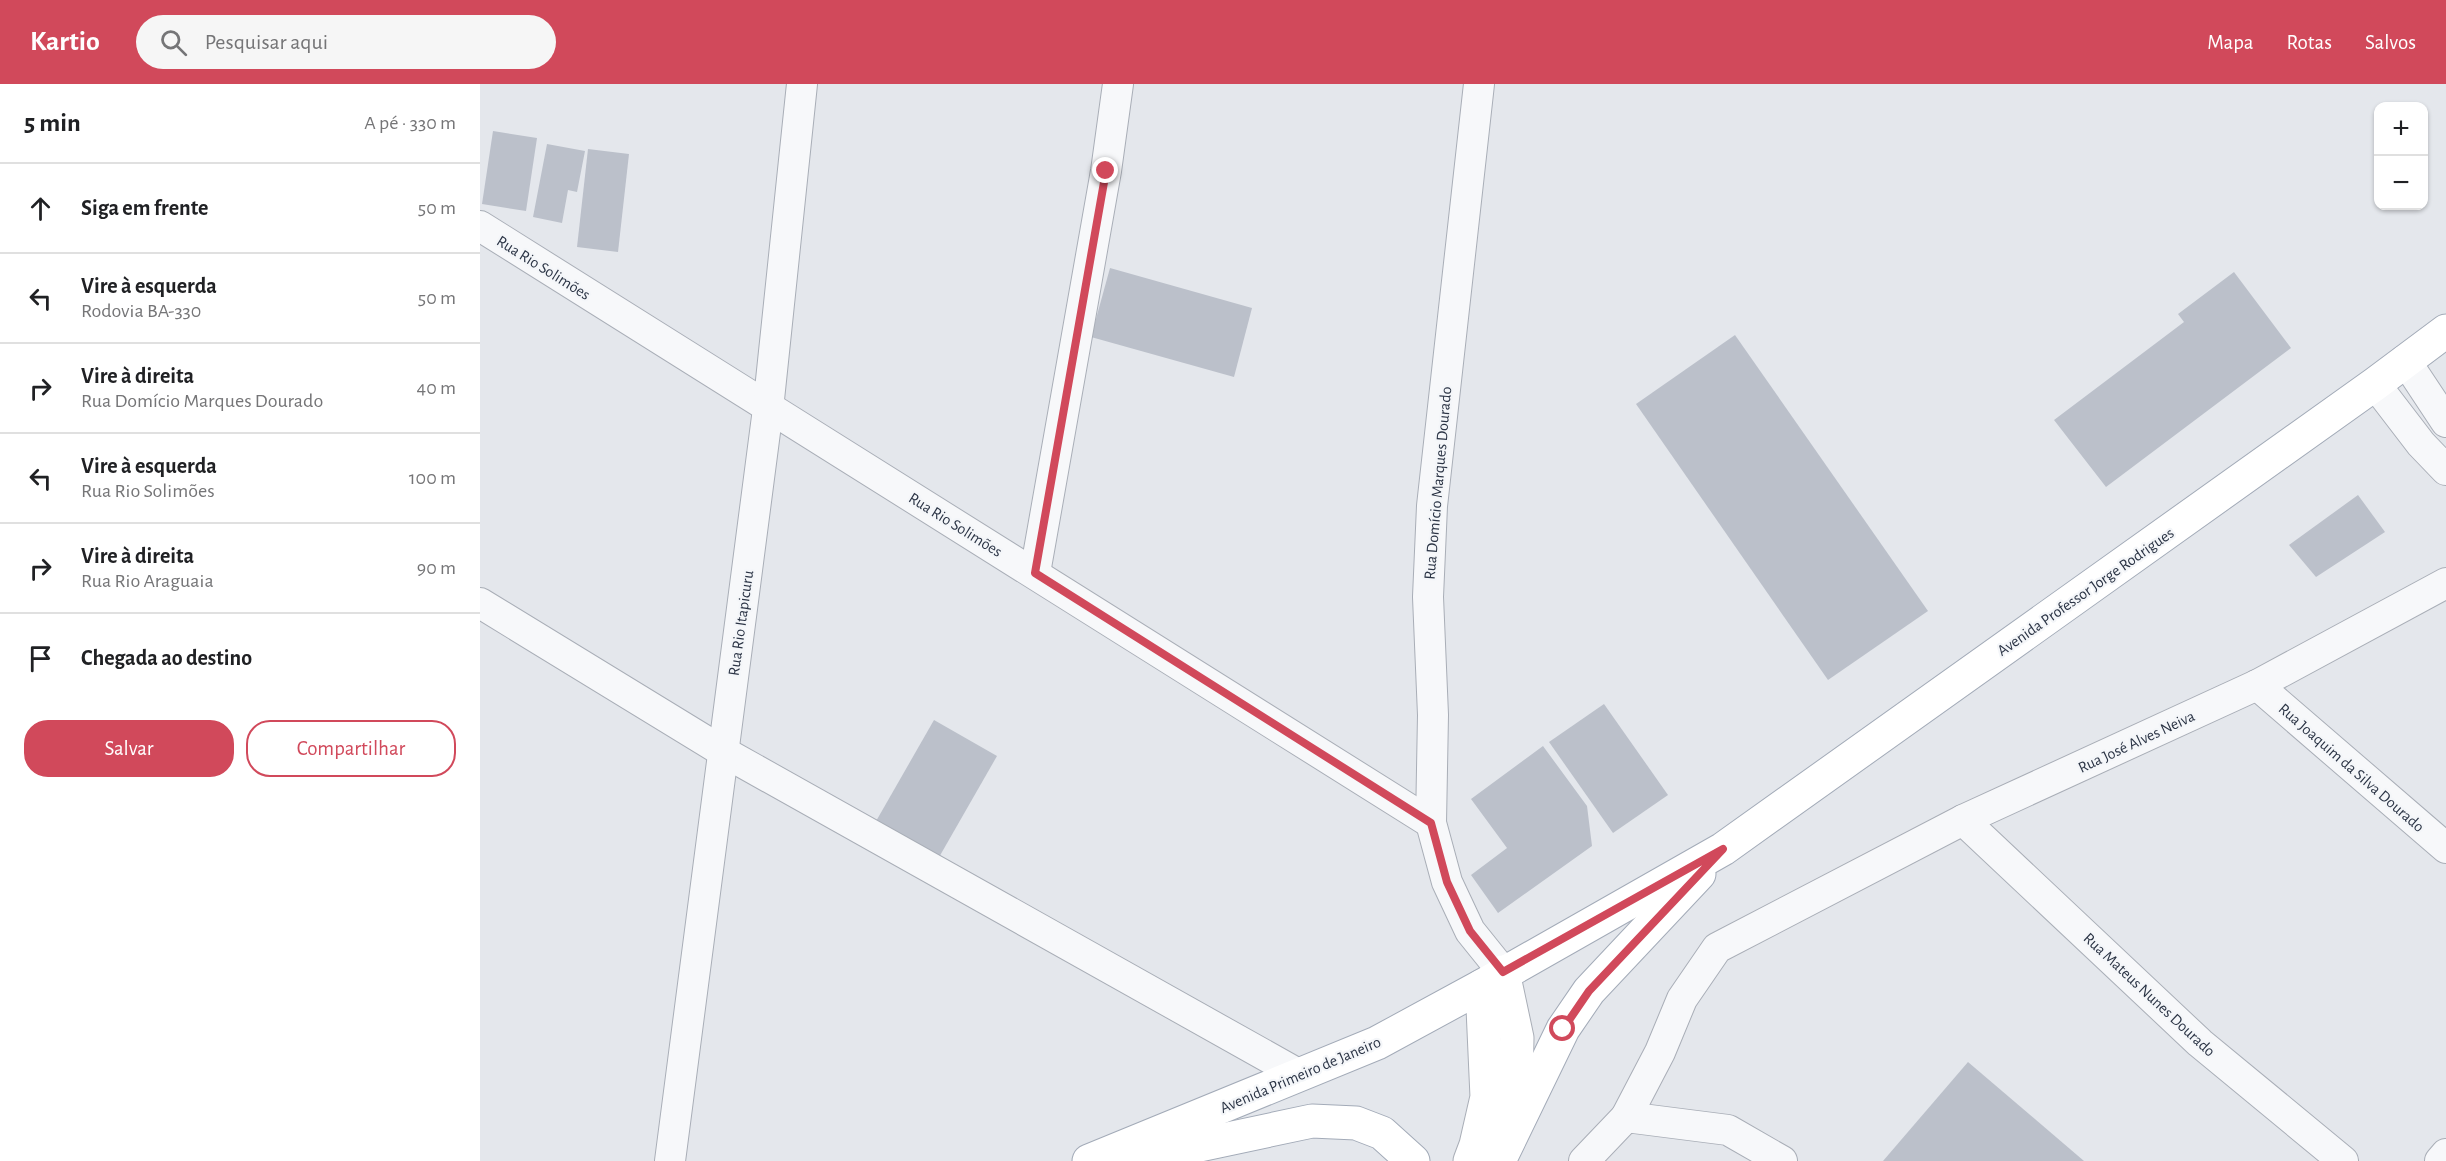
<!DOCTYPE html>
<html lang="pt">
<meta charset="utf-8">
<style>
:root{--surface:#fff;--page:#f6f6f6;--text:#202124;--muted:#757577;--line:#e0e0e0;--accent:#d1495b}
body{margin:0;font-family:"Alegreya Sans",sans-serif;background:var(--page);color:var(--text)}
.controls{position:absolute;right:18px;top:18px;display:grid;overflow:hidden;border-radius:12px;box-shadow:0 2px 4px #0004}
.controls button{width:54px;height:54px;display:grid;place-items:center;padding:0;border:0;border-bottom:2px solid var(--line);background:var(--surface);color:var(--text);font:30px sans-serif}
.stop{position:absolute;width:18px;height:18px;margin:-14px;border:4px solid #d1495b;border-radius:50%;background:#fff}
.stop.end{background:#d1495b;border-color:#fff;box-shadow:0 2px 6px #0008}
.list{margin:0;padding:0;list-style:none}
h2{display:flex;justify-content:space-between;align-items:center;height:78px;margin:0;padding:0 24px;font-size:26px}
h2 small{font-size:20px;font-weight:400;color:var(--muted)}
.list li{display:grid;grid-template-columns:39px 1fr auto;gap:18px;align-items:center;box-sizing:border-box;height:90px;padding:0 24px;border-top:2px solid var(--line)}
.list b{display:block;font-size:22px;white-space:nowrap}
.list p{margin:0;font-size:20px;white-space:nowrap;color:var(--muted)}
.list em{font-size:20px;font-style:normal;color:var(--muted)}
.actions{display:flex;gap:12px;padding:18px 24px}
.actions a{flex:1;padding:14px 0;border:2px solid var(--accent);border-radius:24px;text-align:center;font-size:21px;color:var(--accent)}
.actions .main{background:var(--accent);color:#fff}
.icon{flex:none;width:33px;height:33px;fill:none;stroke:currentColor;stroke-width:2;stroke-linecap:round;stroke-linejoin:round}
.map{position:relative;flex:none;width:1966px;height:1077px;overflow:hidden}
header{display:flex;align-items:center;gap:36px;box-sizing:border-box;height:84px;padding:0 30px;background:var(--accent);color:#fff}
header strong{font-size:28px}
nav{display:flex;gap:33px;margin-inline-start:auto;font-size:21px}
.search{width:420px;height:54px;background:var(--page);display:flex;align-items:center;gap:15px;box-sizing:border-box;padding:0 21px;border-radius:33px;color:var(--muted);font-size:22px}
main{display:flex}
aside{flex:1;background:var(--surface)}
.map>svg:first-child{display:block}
.building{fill:#bbc0ca}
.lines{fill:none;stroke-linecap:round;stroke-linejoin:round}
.street-casing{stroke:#a9aeb7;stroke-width:32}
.secondary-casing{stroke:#a9aeb7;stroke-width:35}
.primary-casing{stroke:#a3abb8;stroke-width:35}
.street{stroke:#f7f8fa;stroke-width:30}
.secondary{stroke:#fff;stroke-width:33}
.primary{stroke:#fff;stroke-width:33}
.route{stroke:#d1495b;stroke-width:8}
.labels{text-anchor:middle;stroke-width:4.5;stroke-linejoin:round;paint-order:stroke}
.street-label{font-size:16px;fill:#2b3445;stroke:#f4f6f9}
</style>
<header>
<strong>Kartio</strong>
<div class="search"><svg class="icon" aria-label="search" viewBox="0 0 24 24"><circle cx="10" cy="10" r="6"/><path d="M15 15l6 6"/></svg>Pesquisar aqui</div>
<nav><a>Mapa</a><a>Rotas</a><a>Salvos</a></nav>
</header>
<main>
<aside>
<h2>5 min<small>A pé · 330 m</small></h2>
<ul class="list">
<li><svg class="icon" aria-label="ahead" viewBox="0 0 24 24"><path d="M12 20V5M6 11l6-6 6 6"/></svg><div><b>Siga em frente</b></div><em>50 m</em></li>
<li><svg class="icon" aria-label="left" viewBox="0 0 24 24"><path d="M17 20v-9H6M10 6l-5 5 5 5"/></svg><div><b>Vire à esquerda</b><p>Rodovia BA-330</p></div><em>50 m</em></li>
<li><svg class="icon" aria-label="right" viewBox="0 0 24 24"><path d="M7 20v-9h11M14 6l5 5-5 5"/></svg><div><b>Vire à direita</b><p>Rua Domício Marques Dourado</p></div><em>40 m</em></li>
<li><svg class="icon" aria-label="left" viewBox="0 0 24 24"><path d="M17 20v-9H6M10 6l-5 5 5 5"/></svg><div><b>Vire à esquerda</b><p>Rua Rio Solimões</p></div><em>100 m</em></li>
<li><svg class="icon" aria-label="right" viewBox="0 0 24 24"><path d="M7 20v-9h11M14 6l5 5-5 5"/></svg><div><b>Vire à direita</b><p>Rua Rio Araguaia</p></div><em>90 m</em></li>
<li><svg class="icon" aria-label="arrive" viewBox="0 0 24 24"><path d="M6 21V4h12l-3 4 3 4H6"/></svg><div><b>Chegada ao destino</b></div></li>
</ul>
<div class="actions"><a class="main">Salvar</a><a>Compartilhar</a></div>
</aside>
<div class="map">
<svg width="1966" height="1077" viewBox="0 0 1966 1077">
<rect width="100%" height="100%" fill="#e4e7ec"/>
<g class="building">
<polygon points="13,47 57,54 46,127 2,120"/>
<polygon points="67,60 105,67 97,108 88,106 82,139 53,133"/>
<polygon points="108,65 149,70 138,168 97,163"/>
<polygon points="630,184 772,224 754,293 611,253"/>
<polygon points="1754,188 1811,264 1626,403 1574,336 1704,238 1698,230"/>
<polygon points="1255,251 1448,527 1348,596 1156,320"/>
<polygon points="1878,411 1905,448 1836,493 1809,461"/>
<polygon points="1124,620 1188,711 1133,749 1069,658"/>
<polygon points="454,636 517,672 458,775 395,739"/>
<polygon points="1063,662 1107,722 1112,762 1018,829 991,791 1027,764 991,715"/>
<polygon points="1488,978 1604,1077 1403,1077"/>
</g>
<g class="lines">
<g class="street-casing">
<g id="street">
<polyline points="999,0 952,422 948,513 953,631 951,739 967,798 990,847 1023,888"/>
<polyline points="0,142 951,739"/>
<polyline points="1925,276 1966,338"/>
<polyline points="1895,300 1941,360 1966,386"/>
<polyline points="555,489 626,87 638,0"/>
<polyline points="0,519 242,667 820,991"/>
<polyline points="1777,601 1966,764"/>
<polyline points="1483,736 1720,959 1863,1077"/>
<polyline points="1146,1033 1180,968 1202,915 1237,864 1483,736 1777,601 1966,499"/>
<polyline points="190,1077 288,325 322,0"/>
<polyline points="1104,1077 1146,1033 1248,1046 1302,1077"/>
<polyline points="1960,1077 1966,1070"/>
</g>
</g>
<g class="secondary-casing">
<g id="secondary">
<polyline points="1023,888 1037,954 1036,1004 1026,1049"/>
<polyline points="990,1077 996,1061 1007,1013 1002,902"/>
</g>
</g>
<g class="primary-casing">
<g id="primary">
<polyline points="654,1075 832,1037 876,1039 902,1049 933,1077"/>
<polyline points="1020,1075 1083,945 1109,907 1219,790"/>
<polyline points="609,1077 897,959 1002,902 1243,765 1895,300 1966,247"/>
</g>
</g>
<use href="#street" class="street"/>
<use href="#secondary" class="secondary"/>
<use href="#primary" class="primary"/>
</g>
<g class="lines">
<polyline class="route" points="626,87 555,489 951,739 967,798 990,847 1023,888 1243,765 1109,907 1083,945"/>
</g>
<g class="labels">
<g class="street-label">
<text transform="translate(64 183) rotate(32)" y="6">Rua Rio Solimões</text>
<text transform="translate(957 399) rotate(-85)" y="6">Rua Domício Marques Dourado</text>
<text transform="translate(476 440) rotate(32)" y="6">Rua Rio Solimões</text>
<text transform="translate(1605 507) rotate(-35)" y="6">Avenida Professor Jorge Rodrigues</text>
<text transform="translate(260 539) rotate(-82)" y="6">Rua Rio Itapicuru</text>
<text transform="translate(1656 657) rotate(-25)" y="6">Rua José Alves Neiva</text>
<text transform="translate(1872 683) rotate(41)" y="6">Rua Joaquim da Silva Dourado</text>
<text transform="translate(1670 910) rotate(43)" y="6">Rua Mateus Nunes Dourado</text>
<text transform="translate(820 990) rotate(-23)" y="6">Avenida Primeiro de Janeiro</text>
</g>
</g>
</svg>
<div class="controls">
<button>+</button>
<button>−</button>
</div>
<div class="stop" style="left:1083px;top:945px"></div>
<div class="stop end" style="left:626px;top:87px"></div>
</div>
</main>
